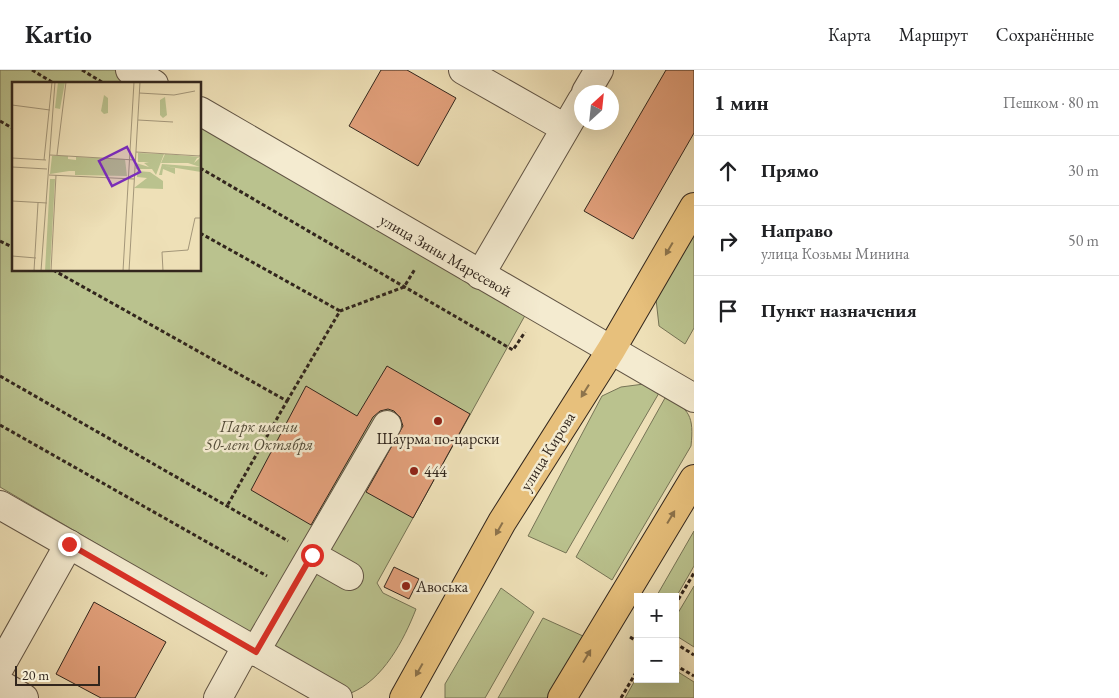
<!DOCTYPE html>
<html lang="ru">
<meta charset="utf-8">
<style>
:root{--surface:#fff;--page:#f2f2f2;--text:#202124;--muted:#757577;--line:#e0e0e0}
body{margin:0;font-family:"EB Garamond",serif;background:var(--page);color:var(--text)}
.controls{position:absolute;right:15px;bottom:15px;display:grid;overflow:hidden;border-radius:0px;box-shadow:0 5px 20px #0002}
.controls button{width:45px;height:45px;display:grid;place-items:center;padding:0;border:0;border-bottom:1px solid var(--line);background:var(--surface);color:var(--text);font:25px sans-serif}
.compass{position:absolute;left:574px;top:15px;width:45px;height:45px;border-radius:50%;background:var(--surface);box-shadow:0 5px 20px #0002;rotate:27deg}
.scale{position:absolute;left:15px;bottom:12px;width:85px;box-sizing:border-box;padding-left:5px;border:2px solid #32261d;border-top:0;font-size:14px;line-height:18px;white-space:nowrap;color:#32261d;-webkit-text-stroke:4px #f4ebd0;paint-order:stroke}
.stop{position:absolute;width:15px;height:15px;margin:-11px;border:4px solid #d93025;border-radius:50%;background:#fff}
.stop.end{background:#d93025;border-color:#fff;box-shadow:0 1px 5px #0008}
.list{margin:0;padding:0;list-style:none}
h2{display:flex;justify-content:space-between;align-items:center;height:65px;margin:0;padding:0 20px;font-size:21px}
h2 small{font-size:16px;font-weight:400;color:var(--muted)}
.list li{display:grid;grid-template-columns:32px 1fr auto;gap:15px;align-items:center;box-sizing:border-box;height:70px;padding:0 20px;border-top:1px solid var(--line)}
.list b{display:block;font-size:19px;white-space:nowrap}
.list p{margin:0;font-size:16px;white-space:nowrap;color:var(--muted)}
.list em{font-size:16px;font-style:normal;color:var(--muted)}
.icon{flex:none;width:28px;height:28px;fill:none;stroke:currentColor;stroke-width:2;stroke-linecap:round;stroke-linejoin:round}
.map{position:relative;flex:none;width:694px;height:628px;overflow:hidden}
header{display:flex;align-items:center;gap:30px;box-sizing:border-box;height:70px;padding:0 25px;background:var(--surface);border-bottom:1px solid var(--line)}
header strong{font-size:24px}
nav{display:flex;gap:28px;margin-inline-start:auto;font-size:18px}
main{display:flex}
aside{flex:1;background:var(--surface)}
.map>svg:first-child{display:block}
.green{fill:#bac28e;stroke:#767456}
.building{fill:#e2a07b;stroke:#32261d}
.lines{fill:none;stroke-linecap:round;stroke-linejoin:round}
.minor-casing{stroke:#615444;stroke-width:30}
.major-casing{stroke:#32261d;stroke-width:30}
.path{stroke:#32261d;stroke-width:3;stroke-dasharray:4 2.5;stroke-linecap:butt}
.minor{stroke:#f4ebd0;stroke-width:28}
.major{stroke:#e7c07c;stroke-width:28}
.oneway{fill:#8c734c}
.route{stroke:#d93025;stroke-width:6}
.poi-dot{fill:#8f2418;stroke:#f4ebd0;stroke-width:2}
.labels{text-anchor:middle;stroke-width:5;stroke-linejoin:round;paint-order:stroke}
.street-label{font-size:16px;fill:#32261d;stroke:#f4ebd0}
.park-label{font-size:16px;font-style:italic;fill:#544d39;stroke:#f4ebd0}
.poi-label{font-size:16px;fill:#32261d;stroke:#f4ebd0;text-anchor:start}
.inset-road{fill:none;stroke:#a39679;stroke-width:1}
.view{fill:#7b2cbf;fill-opacity:0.15;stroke:#7b2cbf;stroke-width:2.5}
.inset-edge{fill:none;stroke:#32261d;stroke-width:2.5}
</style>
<header>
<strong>Kartio</strong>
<nav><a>Карта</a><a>Маршрут</a><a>Сохранённые</a></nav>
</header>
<main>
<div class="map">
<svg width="694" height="628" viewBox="0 0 694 628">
<rect width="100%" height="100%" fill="#eee0b7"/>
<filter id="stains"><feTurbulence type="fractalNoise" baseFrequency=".004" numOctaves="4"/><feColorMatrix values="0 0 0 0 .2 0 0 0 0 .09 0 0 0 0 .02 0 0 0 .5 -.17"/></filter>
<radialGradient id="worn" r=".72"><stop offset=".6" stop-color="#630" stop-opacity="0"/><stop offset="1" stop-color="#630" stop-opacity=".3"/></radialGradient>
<g class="green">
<path d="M0 0H118L141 14H14V200H200V48L528 240 377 513 383 523 416 539C404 570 383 610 351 623L0 417Z"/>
<polygon points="694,164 694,258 685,274 659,256 656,229"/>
<polygon points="644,314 659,323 566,483 528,466 602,326 621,317"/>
<path d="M665 328C690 338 694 347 691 376L612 510 576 487Z"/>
<polygon points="694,461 694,496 675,529 675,527 656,527"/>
<polygon points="694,516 694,577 675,565 675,548"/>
<polygon points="501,518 534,542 485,628 445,628 445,614"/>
<polygon points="543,548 583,566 547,628 498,628"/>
<polygon points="675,600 694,612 694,628 625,628 638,605 638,609 675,609"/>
</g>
<g class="building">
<polygon points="381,0 407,0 456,28 418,96 349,56"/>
<polygon points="666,0 694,0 694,63 633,169 584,141"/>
<polygon points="387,296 470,344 413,448 366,422 403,356 400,347 394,341 388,339 380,341 373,347 311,455 251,420 306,316 357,346"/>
<polygon points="394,497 419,509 409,529 384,517"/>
<polygon points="94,532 166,572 135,628 101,628 56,604"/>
</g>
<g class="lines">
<g class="minor-casing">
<g id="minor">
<polyline points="130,0 154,14"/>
<polyline points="463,0 565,58"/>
<polyline points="586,22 599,0"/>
<polyline points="200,41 694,328"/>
<polyline points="480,205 582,30"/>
<polyline points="0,435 338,628"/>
<polyline points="312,485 349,506"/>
<polyline points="255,582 387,355"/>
<polyline points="0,597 69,474"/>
<polyline points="0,614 24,628"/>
<polyline points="218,628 246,577"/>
</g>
</g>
<g class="major-casing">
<g id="major">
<polyline points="404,628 502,452 611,280 694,137"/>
<polyline points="562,628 694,409"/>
</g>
</g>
<g class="path">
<polyline points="32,0 55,14"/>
<polyline points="82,0 105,14"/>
<polyline points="0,51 14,59"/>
<polyline points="200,98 513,280 525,262"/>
<polyline points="200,163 340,241"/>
<polyline points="0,171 14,178"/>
<polyline points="53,200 287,331 227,436"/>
<polyline points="0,306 288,471"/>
<polyline points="287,331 340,241 404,217 415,199"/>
<polyline points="0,355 267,506"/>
<polyline points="675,535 694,503"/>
<polyline points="630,567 638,572"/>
<polyline points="675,573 694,585"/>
<polyline points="675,595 694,606"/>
<polyline points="621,628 638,599"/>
</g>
<use href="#minor" class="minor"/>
<use href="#major" class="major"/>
</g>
<defs><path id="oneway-solid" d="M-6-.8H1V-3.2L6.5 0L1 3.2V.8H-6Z" transform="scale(1.25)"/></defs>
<g class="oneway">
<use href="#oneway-solid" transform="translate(669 179) rotate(120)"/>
<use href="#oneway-solid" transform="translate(585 321) rotate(122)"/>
<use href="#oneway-solid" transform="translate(671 447) rotate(-59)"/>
<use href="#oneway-solid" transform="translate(499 459) rotate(119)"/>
<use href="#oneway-solid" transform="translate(587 586) rotate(-59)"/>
<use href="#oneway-solid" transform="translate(419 600) rotate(119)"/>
</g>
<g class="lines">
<polyline class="route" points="69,474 256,582 312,485"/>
</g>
<g class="poi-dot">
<circle cx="438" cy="351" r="5"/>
<circle cx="414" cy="401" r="5"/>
<circle cx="406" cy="516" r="5"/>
</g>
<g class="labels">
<g class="street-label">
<text transform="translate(446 185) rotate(30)" y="6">улица Зины Маресевой</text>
<text transform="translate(547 381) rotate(-58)" y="6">улица Кирова</text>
</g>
<g class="park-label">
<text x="259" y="362">Парк имени<tspan x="259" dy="18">50-лет Октября</tspan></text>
</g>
<g class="poi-label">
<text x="438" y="374" text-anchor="middle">Шаурма по-царски</text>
<text x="424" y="407">444</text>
<text x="416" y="522">Авоська</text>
</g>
</g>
<g transform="translate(12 12)">
<rect width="189" height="189" fill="#eee0b7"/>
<path d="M46 0H53L48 27 43 26ZM92 13 96 16V31L92 32 89 29ZM153 15 155 33 151 36 148 33V18ZM126 71 152 72 144 93 140 87H124V81L137 85 132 81 137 80H126ZM153 72 189 75 185 76 182 81 189 75V90L152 84 163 86V92L151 87 150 93H147L150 82 188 85 176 81H149ZM40 74H56V77L64 78V75L113 77 115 94 63 93V89H57L38 92ZM125 89 138 90 151 99V107L122 106 135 96 125 95ZM38 97H43L38 189H33Z" fill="#bac28e"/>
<path class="inset-road" d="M127 11 162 13 183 9M0 23 38 28M126 38 161 40M124 70 188 74 189 70M38 73 123 78M45 73 54 0M0 76 34 78M32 78 40 0M0 85 35 87M37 93 122 97M0 119 35 121M0 174 24 176M22 189 26 121M29 189 43 0M39 189 44 93M111 189 122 0M117 189 128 0M151 189 150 170 176 168 183 136H189"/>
<path class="view" d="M115 65 128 90 100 104 87 79Z"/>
<rect width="189" height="189" class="inset-edge"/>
</g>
<rect width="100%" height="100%" filter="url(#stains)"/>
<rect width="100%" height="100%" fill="url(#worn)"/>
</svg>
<div class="controls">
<button>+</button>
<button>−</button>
</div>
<svg class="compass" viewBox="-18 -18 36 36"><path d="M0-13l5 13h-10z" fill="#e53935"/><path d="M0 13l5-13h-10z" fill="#757577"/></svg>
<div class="scale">20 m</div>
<div class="stop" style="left:312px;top:485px"></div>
<div class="stop end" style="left:69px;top:474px"></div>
</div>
<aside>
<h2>1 мин<small>Пешком · 80 m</small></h2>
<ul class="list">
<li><svg class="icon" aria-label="ahead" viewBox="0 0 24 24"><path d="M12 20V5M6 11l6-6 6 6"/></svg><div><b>Прямо</b></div><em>30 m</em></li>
<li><svg class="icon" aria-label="right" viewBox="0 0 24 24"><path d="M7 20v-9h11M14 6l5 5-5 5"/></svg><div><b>Направо</b><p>улица Козьмы Минина</p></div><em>50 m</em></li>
<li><svg class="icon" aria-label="arrive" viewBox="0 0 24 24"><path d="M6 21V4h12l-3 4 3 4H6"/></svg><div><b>Пункт назначения</b></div></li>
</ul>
</aside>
</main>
